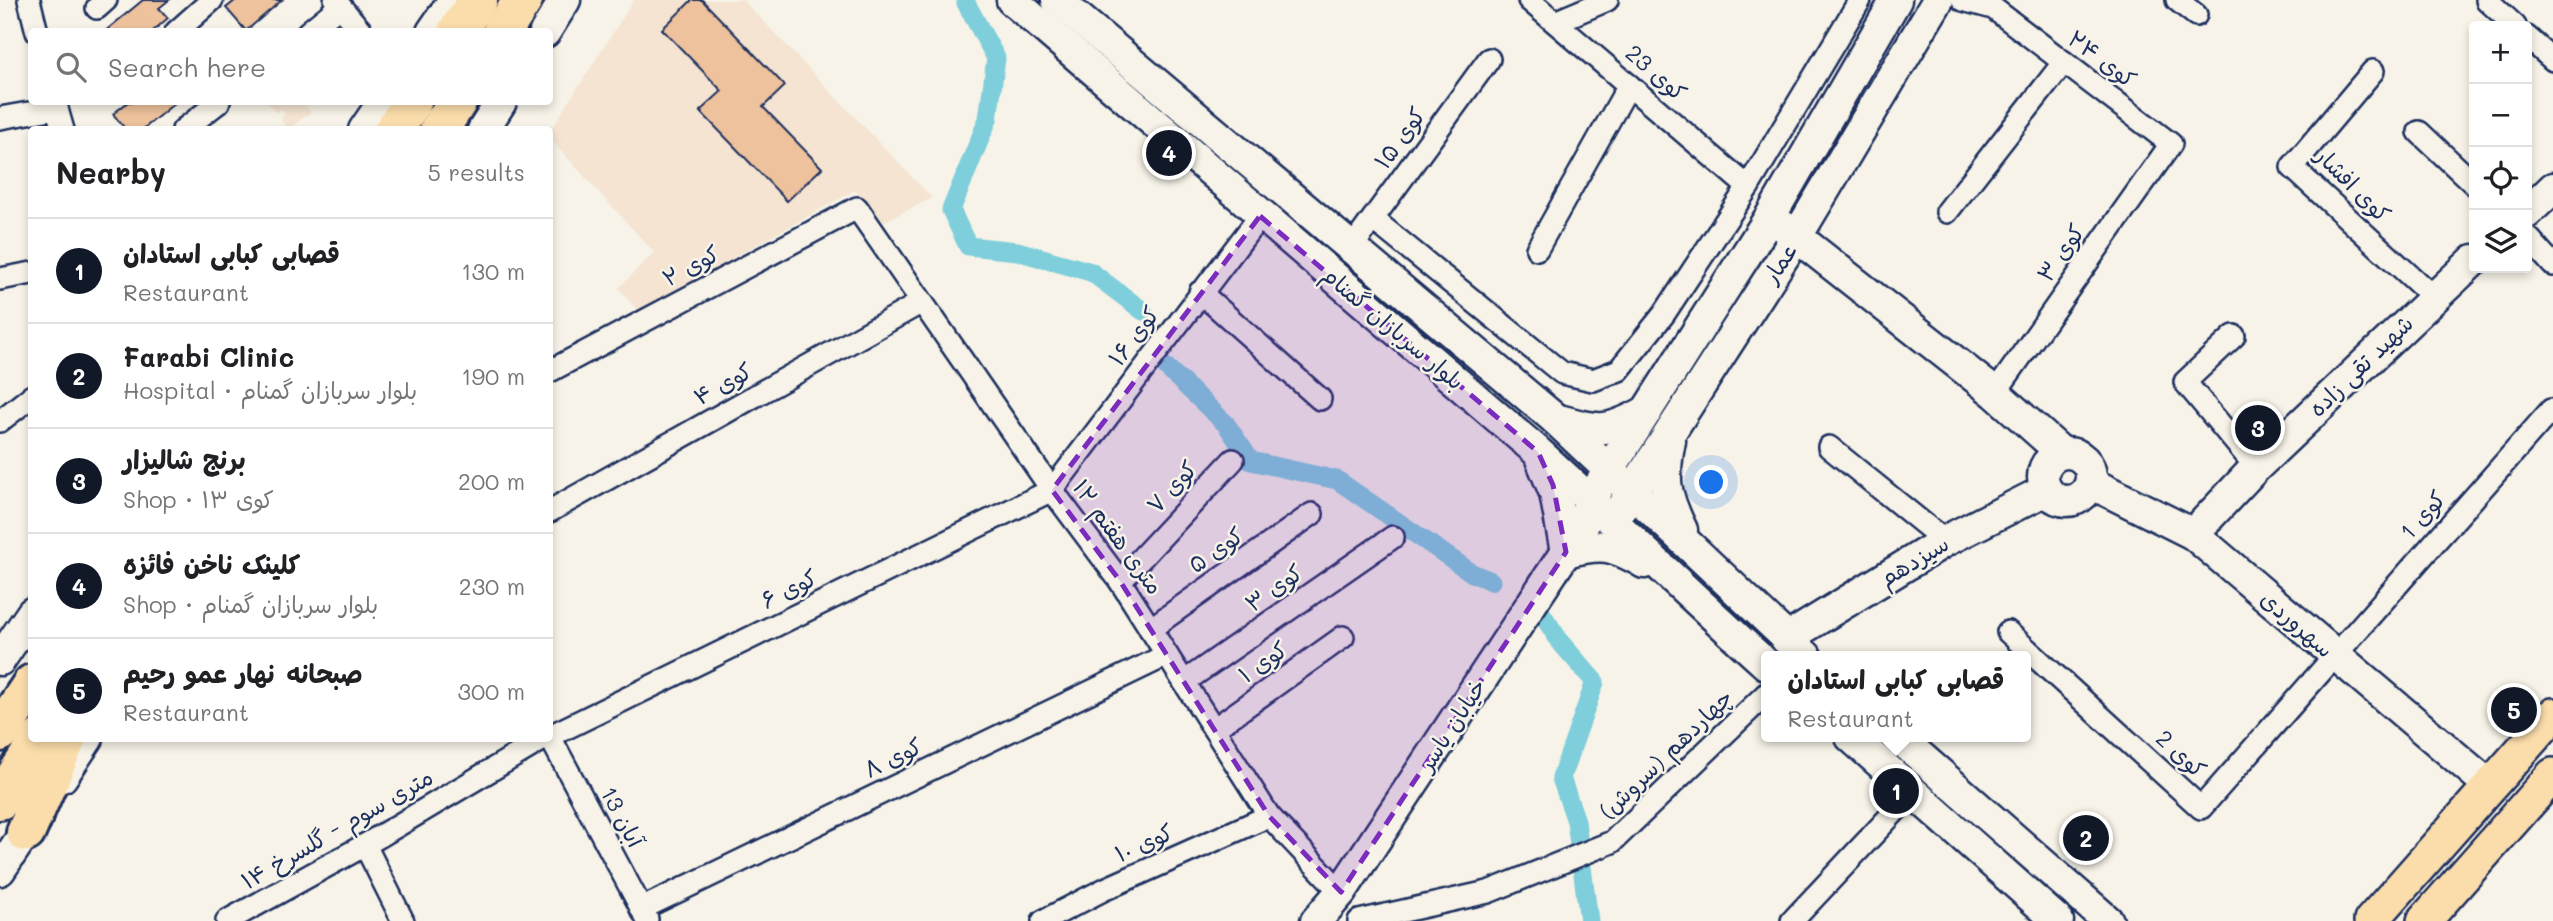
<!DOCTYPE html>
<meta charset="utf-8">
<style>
:root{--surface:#fff;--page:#f2f2f2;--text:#202124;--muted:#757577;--line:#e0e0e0;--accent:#111827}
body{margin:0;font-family:Mali,"Playpen Sans Arabic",sans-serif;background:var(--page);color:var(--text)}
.controls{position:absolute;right:21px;top:21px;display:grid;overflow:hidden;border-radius:7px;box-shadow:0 4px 10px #0003}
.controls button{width:63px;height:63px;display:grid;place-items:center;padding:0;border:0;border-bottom:2px solid var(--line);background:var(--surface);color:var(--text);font:35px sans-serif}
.you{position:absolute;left:1712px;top:483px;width:24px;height:24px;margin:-18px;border:5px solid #fff;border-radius:50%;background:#1a73e8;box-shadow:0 0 0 10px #1a73e833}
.badge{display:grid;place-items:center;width:46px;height:46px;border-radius:50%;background:var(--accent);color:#fff;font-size:23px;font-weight:700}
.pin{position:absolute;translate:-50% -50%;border:4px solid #fff;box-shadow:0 2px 7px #0006}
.popup{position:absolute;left:1761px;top:651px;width:270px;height:91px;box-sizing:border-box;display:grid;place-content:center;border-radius:7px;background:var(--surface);filter:drop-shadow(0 2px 5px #0005);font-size:23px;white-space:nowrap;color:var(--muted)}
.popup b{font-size:26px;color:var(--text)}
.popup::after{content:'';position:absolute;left:50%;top:100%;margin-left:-14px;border:14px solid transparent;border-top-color:var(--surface)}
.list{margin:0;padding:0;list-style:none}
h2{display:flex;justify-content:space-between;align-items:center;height:91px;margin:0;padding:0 28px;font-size:30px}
h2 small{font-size:23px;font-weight:400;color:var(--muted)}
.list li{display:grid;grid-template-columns:46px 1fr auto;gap:21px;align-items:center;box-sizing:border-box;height:105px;padding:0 28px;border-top:2px solid var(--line)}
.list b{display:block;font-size:26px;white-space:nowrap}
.list p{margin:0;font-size:23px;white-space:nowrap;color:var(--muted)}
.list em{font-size:23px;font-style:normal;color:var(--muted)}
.icon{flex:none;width:38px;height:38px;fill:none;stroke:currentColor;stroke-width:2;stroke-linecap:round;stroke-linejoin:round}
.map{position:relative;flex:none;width:2553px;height:921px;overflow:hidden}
.search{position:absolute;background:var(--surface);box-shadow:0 4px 10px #0003;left:28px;top:28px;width:525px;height:77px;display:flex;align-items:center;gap:18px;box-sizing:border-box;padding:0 24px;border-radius:7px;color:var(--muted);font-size:26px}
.panel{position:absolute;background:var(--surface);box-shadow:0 4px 10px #0003;left:28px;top:126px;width:525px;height:616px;border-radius:7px}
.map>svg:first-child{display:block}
.built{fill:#f4e4d1}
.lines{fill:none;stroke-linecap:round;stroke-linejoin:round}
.canal{stroke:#7fcedb;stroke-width:19}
.building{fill:#edc29c;stroke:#1b2f5e;stroke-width:2}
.street-casing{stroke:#1b2f5e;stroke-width:26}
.secondary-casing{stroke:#1b2f5e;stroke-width:35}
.primary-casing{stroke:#1b2f5e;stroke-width:38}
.highway-casing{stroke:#1b2f5e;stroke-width:44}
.street{stroke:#f7f3e8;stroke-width:21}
.secondary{stroke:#f7f3e8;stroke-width:30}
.primary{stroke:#fbddab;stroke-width:33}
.highway{stroke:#fbddab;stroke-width:38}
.marked{fill:#7b2cbf;fill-opacity:0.2;stroke:#7b2cbf;stroke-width:5;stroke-dasharray:14 9;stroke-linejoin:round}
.labels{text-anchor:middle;stroke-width:5;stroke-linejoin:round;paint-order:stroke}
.street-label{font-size:23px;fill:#1b2f5e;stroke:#f7f3e8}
</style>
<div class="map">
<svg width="2553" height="921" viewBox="0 0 2553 921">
<rect width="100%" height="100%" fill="#f7f3e8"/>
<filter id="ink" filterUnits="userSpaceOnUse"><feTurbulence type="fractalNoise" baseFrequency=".0143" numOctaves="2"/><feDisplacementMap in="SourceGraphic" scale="14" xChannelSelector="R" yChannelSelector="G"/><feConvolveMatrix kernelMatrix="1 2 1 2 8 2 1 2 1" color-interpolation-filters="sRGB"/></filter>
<g filter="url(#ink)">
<g class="built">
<polygon points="634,0 743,0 932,198 883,222 855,190 638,311 619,288 654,252 550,139 550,131"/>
<polygon points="267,102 308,102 305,105 311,112 288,129 280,119 285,114 282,109 276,113"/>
</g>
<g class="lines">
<g class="canal">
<polyline points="966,3 996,58 988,119 951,210 968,246 1017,251 1091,272 1143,311"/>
<polyline points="1166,367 1226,424 1251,461 1337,480 1472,573 1491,581"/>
<polyline points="1542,614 1561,643 1595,682 1561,778 1576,821 1589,921"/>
</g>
</g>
<g class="building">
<polygon points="143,0 169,0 159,8 168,18 152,32 104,32"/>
<polygon points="236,0 282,0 246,31 226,8"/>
<polygon points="692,0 702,0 785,86 763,107 822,168 787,201 700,111 722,91 662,29"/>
<polygon points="128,102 176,102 142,130 126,130 113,114"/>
</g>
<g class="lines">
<g class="street-casing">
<g id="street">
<polyline points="29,0 37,32"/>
<polyline points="335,0 362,32"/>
<polyline points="1529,0 1748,187"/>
<polyline points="1963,0 1993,8 2171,144 1995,393"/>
<polyline points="2177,0 2196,15"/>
<polyline points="2487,0 2515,26"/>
<polyline points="97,8 106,0"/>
<polyline points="1555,22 1607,0"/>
<polyline points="176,32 212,0"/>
<polyline points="308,32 340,6"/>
<polyline points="2527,37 2553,60"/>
<polyline points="2373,71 2292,167 2433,297"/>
<polyline points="55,102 63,130"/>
<polyline points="0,118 57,108"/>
<polyline points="183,130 219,102"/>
<polyline points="2419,132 2474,184"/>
<polyline points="1947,212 2064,62"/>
<polyline points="1374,220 1562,373 1593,380 1619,370 1664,314 1748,187 1860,0"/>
<polyline points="2527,236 2553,265"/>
<polyline points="1353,246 1489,59"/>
<polyline points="1537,249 1629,85"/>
<polyline points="0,279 32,273"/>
<polyline points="1200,292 1320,399"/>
<polyline points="2234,336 2185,382 2256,467"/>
<polyline points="550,371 857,208 1052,490 1120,581 1269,816 1341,892"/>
<polyline points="0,421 32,396"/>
<polyline points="1829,447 1945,541"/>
<polyline points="550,511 922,302"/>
<polyline points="1120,581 1233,460"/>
<polyline points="1150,629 1312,514"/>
<polyline points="2008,632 2201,808 2551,410"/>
<polyline points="1184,682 1393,537"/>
<polyline points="1214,729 1343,637"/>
<polyline points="550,736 1052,490 1260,216"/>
<polyline points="550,737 647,919"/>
<polyline points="365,845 403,921"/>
<polyline points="641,909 1167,655"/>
<polyline points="227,921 365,845 545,738"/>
<polyline points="1043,921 1105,889 1269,816"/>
<polyline points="1359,921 1488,892 1612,842 1766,694"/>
<polyline points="1792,921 1914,791"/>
</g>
</g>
<g class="secondary-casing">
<g id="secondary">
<path d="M1012 0 1538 452C1615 522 1689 595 1766 664"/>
<polyline points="1057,0 1555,419 1806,656"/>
<polyline points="432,32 454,0"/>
<polyline points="545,32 565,0"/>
<polyline points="364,130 383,102"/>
<polyline points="483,130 501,102"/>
<polyline points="2527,213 2553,188"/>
<polyline points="1783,226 1995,393 2062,453"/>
<path d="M1555 419C1601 431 1605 434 1647 411"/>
<path d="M1670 441C1662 480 1665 495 1682 530"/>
<circle cx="2067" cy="477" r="24"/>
<path d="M1541 459 1555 493 1566 552C1602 543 1611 544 1644 563"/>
<polyline points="2091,483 2193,534 2490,786"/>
<polyline points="1622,507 1797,236 1938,0"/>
<polyline points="2193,534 2256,467 2474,260"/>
<polyline points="1786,639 1945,541 2046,490"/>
<polyline points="0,660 32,613"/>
<polyline points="1851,737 2058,921"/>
<polyline points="1898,737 2108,921"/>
<polyline points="62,777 88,738"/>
<polyline points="0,870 37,815"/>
<polyline points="1316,921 1341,892 1583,526 1590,500 1770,217 1896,0"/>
</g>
</g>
<g class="primary-casing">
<g id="primary">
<polyline points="2371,921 2553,715"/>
<polyline points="2424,921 2553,775"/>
</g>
</g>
<g class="highway-casing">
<g id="highway">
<polyline points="457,32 478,0"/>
<polyline points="502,32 523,0"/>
<polyline points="394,130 412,102"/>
<polyline points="439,130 457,102"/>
<polyline points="0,732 32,684"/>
<polyline points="0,800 41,738"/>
<polyline points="26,832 67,738"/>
</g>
</g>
<use href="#street" class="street"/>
<use href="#secondary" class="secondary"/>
<use href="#primary" class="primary"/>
<use href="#highway" class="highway"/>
</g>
</g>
<path class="marked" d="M1260 216 1538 452 1553 485 1566 552 1341 892 1269 816 1120 581 1052 490Z"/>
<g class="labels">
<g class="street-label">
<text transform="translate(2102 59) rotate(37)" y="8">کوی ۲۴</text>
<text transform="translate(1656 73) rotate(41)" y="8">کوی 23</text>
<text transform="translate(1400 138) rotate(-54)" y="8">کوی ۱۵</text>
<text transform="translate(2353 185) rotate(45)" y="8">کوی افشار</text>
<text transform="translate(2061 253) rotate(-55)" y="8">کوی ۳</text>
<text transform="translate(1780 263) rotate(-57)" y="8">عمار</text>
<text transform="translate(691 266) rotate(-28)" y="8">کوی ۲</text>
<text transform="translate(1393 328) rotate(40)" y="8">بلوار سربازان گمنام</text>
<text transform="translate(1134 336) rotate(-53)" y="8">کوی ۱۶</text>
<text transform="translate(2361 366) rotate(-44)" y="8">شهید تقی زاده</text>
<text transform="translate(723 384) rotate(-29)" y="8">کوی ۴</text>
<text transform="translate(1172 487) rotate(-47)" y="8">کوی ۷</text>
<text transform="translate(2423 515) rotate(-48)" y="8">کوی 1</text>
<text transform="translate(1118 537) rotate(54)" y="8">۱۲ متری هفتم</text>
<text transform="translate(1216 550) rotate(-35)" y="8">کوی ۵</text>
<text transform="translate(1914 561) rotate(-31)" y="8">سیزدهم</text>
<text transform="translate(1274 588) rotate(-35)" y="8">کوی ۳</text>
<text transform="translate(789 589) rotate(-26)" y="8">کوی ۶</text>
<text transform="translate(2297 624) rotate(41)" y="8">سهروردی</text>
<text transform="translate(1263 662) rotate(-35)" y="8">کوی ۱</text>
<text transform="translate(1452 725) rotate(-57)" y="8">خیابان یاسر</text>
<text transform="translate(1666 754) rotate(-44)" y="8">چهاردهم (سروش)</text>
<text transform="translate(2181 754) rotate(42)" y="8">کوی 2</text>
<text transform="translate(893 758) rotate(-26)" y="8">کوی ۸</text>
<text transform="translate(622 817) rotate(62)" y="8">13 آبان</text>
<text transform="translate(337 829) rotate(-30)" y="8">۱۴ متری سوم - گلسرخ</text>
<text transform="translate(1144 843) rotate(-24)" y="8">کوی ۱۰</text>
</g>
</g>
</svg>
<div class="controls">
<button>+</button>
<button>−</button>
<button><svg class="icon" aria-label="locate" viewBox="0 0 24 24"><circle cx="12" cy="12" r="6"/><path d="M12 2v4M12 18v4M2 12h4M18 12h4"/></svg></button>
<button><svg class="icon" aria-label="layers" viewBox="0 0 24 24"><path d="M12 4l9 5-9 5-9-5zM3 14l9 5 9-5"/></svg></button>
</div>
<div class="you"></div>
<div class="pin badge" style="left:1896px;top:791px">1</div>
<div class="popup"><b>قصابی کبابی استادان</b>Restaurant</div>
<div class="pin badge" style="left:2086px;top:838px">2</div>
<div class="pin badge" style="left:2258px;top:428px">3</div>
<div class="pin badge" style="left:1169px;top:153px">4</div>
<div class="pin badge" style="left:2514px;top:710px">5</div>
<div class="search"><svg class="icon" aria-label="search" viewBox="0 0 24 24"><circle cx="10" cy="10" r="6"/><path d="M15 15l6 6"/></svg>Search here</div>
<section class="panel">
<h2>Nearby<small>5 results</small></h2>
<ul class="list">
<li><span class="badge">1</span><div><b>قصابی کبابی استادان</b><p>Restaurant</p></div><em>130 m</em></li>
<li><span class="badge">2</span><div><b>Farabi Clinic</b><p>Hospital · بلوار سربازان گمنام</p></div><em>190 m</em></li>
<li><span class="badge">3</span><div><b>برنج شالیزار</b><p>Shop · کوی ۱۳</p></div><em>200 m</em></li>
<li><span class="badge">4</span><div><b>کلینک ناخن فائزه</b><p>Shop · بلوار سربازان گمنام</p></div><em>230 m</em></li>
<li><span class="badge">5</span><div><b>صبحانه نهار عمو رحیم</b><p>Restaurant</p></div><em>300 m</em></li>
</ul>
</section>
</div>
